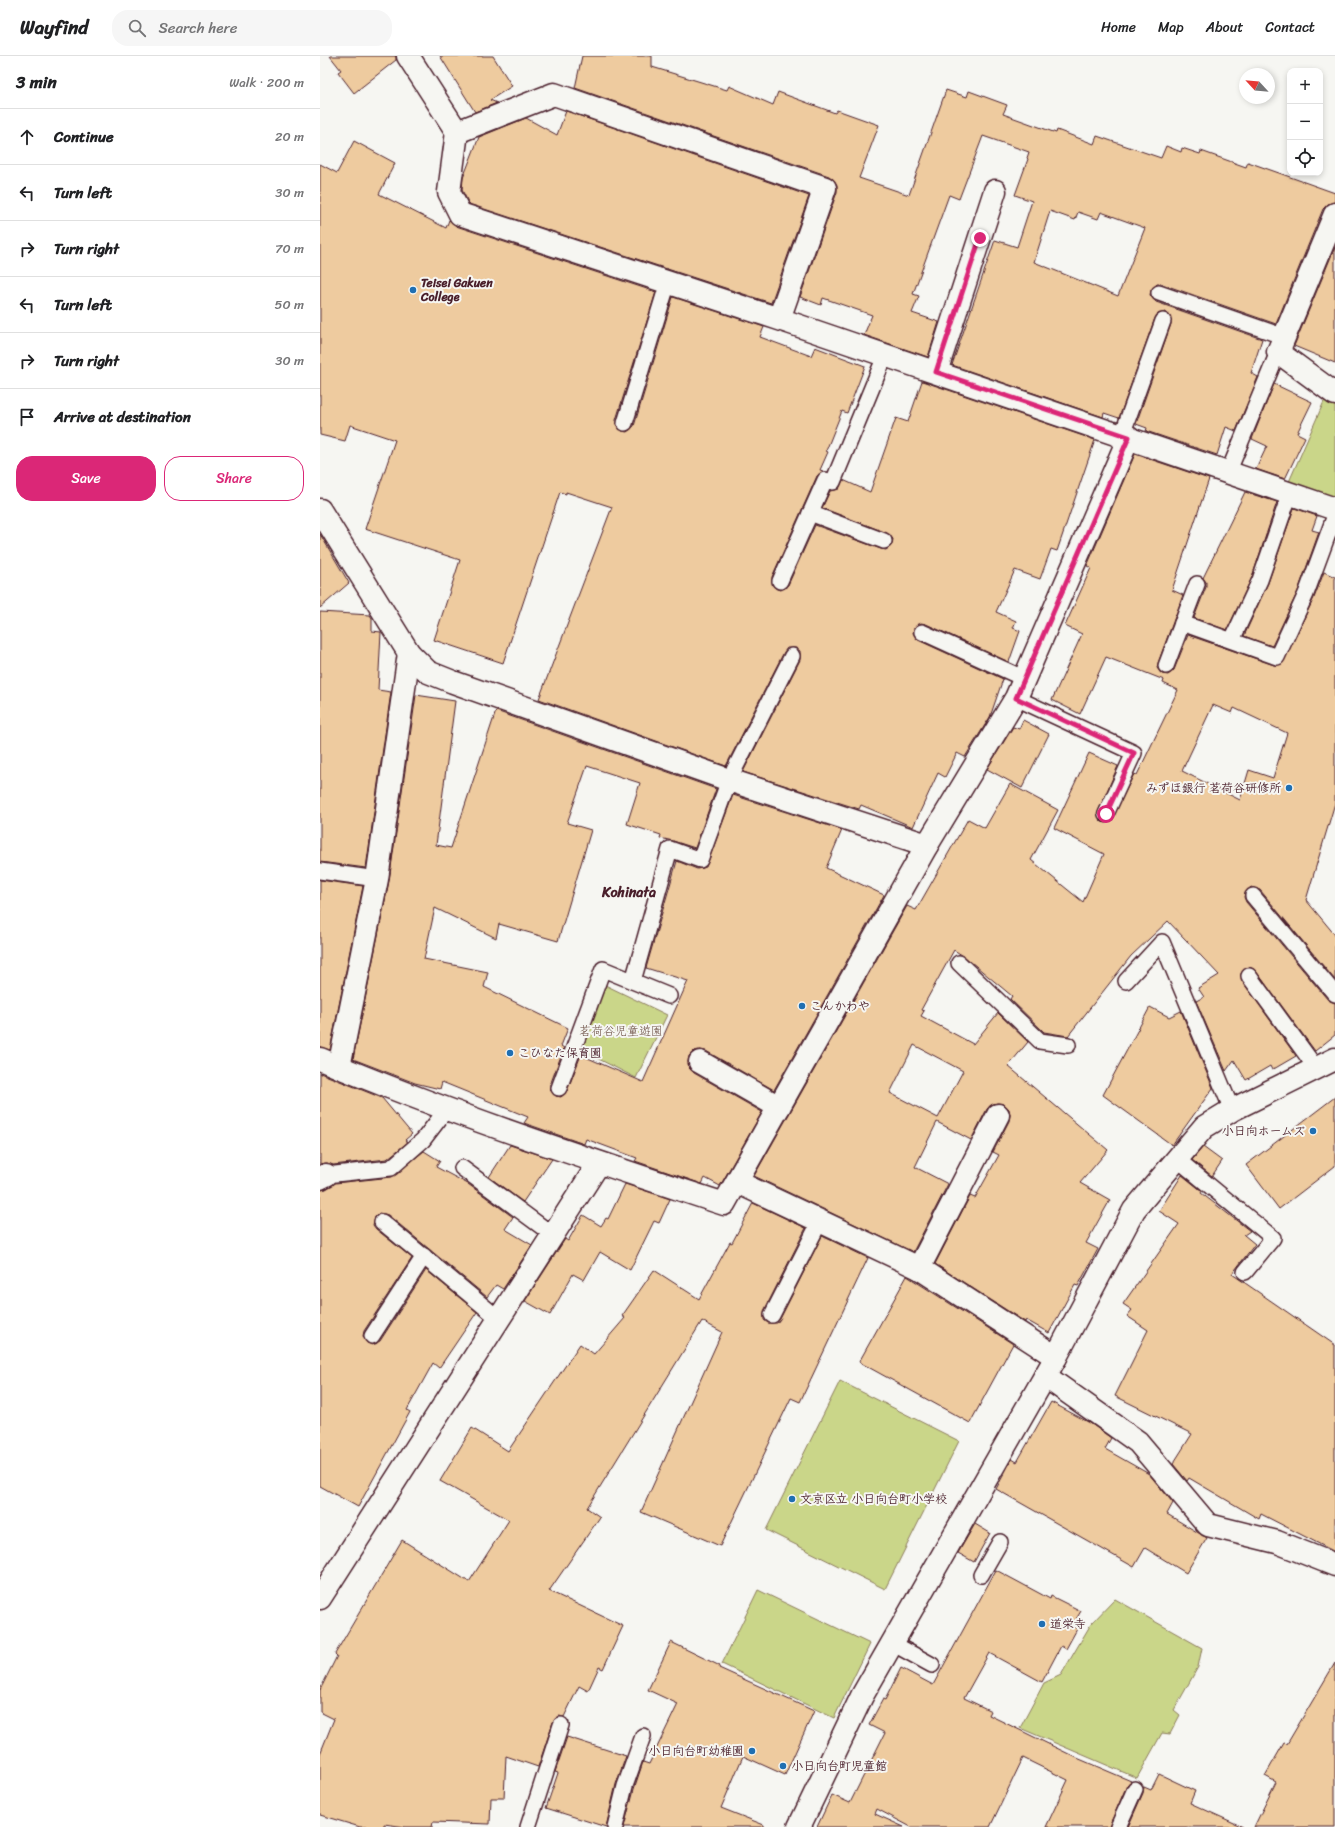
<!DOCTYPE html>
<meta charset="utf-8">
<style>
:root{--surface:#fff;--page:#f6f6f6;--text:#202124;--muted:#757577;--line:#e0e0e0;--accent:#db2777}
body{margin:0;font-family:Sriracha,"Klee One",sans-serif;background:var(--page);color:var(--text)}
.controls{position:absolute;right:12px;top:12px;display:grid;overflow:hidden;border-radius:8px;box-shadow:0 2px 6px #0003}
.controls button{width:36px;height:36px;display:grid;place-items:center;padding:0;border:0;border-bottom:1px solid var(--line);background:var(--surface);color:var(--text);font:20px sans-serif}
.compass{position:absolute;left:919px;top:12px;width:36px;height:36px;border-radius:50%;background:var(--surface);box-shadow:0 2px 6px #0003;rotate:296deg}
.stop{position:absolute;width:12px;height:12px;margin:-9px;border:3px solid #db2777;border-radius:50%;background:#fff}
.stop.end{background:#db2777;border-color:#fff;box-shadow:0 1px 4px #0008}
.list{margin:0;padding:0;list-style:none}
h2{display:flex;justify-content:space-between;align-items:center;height:52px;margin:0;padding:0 16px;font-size:17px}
h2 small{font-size:13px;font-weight:400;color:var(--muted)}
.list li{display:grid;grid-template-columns:26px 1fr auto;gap:12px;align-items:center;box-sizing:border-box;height:56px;padding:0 16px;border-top:1px solid var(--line)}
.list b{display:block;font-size:15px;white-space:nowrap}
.list em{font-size:13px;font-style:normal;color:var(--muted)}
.actions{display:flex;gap:8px;padding:12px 16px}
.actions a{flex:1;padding:9px 0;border:1px solid var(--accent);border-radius:16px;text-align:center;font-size:14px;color:var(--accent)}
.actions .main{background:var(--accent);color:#fff}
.icon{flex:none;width:22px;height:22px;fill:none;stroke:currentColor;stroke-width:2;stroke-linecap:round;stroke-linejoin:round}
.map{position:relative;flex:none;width:1015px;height:1771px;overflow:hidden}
header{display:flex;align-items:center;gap:24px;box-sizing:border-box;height:56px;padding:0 20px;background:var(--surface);border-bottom:1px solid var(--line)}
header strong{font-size:19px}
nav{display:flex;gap:22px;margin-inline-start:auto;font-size:14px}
.search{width:280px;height:36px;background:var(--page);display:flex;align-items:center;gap:10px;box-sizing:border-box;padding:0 14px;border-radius:16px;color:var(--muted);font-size:15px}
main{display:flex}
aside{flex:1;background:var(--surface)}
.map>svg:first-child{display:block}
.green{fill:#cad689;stroke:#8a7a5a}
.building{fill:#eecb9f;stroke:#4a1f2b;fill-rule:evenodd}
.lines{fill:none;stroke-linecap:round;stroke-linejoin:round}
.service-casing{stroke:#4a1f2b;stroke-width:18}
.minor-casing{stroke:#4a1f2b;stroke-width:25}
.service{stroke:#f6f6f2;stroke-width:15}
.minor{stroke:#f6f6f2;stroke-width:22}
.route{stroke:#db2777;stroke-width:5}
.poi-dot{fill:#1f6fb2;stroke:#f6f6f2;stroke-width:1.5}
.labels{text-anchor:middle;stroke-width:4;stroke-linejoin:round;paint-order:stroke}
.poi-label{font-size:12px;font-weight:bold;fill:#4a1f2b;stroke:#f6f6f2;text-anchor:start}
.park-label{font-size:12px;fill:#6a4d42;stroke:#f6f6f2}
.quarter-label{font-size:14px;font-weight:bold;fill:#4a1f2b;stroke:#f6f6f2}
</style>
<header>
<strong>Wayfind</strong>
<div class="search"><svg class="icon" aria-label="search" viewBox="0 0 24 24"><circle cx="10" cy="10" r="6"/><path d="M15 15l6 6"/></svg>Search here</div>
<nav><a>Home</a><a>Map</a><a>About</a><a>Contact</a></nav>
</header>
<main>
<aside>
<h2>3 min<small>Walk · 200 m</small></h2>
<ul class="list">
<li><svg class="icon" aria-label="ahead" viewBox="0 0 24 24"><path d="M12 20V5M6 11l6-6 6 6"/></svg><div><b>Continue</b></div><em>20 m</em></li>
<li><svg class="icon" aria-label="left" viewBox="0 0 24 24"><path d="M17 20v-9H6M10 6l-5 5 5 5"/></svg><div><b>Turn left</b></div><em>30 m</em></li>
<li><svg class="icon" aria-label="right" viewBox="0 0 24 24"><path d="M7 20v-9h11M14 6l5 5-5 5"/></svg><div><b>Turn right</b></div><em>70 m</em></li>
<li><svg class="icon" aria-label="left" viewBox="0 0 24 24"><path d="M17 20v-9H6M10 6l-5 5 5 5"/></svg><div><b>Turn left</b></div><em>50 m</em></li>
<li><svg class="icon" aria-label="right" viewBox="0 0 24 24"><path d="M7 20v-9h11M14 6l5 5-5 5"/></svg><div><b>Turn right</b></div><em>30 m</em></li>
<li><svg class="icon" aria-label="arrive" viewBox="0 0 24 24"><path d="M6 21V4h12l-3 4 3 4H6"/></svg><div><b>Arrive at destination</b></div></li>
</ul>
<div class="actions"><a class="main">Save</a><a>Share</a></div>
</aside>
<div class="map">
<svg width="1015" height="1771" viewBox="0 0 1015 1771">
<rect width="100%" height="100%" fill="#f6f6f2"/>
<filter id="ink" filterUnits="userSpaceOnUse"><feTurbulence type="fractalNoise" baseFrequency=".025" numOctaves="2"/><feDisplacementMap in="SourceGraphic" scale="8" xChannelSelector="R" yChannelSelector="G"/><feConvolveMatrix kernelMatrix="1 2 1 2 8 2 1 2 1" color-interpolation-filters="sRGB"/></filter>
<g filter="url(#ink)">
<g class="green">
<polygon points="1006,341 1015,347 1015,444 968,428"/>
<polygon points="283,928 347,959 316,1022 259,993"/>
<polygon points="520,1325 639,1385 565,1533 446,1474"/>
<polygon points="438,1534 550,1588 514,1662 402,1608"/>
<polygon points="795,1543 882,1592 878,1611 854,1654 860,1659 850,1678 842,1677 817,1722 700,1672 724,1627 741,1619 771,1568"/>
</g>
<g class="building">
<polygon points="10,0 76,0 76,4 34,37 18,16 21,14"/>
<polygon points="120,0 173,0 192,30 170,44 177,47 155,56"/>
<path d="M262 0H332V11L407 34 409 30 453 49 458 36 515 57 517 54 559 69 539 122 589 139 626 34 647 41 649 35 687 49 683 58 736 77 737 74 774 88 777 80 841 102 846 90 861 96 862 92 880 98 881 95 926 111 928 106 1015 137V146L1008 148 1003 153 956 268 842 228H837L831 234 830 239 836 246 942 283 931 317 938 321 916 375 906 371 897 399 826 375 827 372 816 368 851 268 850 260 846 256 838 258 835 262 799 362 784 357 783 361 632 309 675 184 697 191 712 145 695 139 708 103 707 102 709 96 663 80 639 143 629 139 593 238 599 240 592 257 619 266 608 301 544 279 552 259 503 242 501 249 480 241 517 136V129L514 124 509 120 255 32ZM730 155 755 164 758 156 778 163 781 156 825 172 798 240 714 206Z"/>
<polygon points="246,55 489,140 451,247 149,148 142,134 143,122 159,81 206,62 237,79"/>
<polygon points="34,85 75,107 59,138 126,172 129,164 136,170 336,236 296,364 296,369 302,375 307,376 314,370 353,241 444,271 440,281 491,300 495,291 545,310 527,357 522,355 506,395 508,396 500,414 503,415 497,420 452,521 453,530 457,533 461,534 468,529 495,469 561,493 566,494 572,489 573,483 567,477 502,452 510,435 519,433 523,424 550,436 576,362 588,366 602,325 775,384 737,495 731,493 720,523 695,514 676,556 696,565 693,572 700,575 689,606 606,568 601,567 594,572 593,577 598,584 683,623 670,661 645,701 637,697 625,721 618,717 593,771 541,749 539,753 423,716 480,604 480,595 476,592 467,592 464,596 406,710 219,643 292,451 246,436 246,438 240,436 183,607 114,584 140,504 45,473 75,384 30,369 25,385 0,379 0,108 17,117"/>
<polygon points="1015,191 1015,307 974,290"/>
<polygon points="954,328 992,346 977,377 985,381 965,423 936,413 947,390 932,383"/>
<path d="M815 398 889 423 852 534 863 539 838 607 837 612 842 618 848 619 854 614 868 579 954 609 962 608 994 542 1004 516 1015 521V747L986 844 1015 879V924L940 834 931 831 925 837 924 841 926 846 1008 944 1015 947V979L995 995 936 915 932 912 928 911 921 917 922 925 976 1000 952 1014 950 1010 926 1024 914 1004 906 1015 876 945 884 941 878 932 899 919 848 865 811 900 748 980 724 976 690 943 692 940 645 901 634 894 601 954 604 955 601 960 653 988 678 957 708 986 688 1010 788 1094 760 1127 790 1144 766 1187 778 1193 758 1230 755 1229 729 1277 706 1264 705 1266 615 1208 650 1140 655 1142 679 1099 673 1096 689 1065 690 1059 689 1053 684 1048 677 1047 671 1049 667 1053 651 1084 617 1066 595 1111 628 1128 593 1196 434 1120 587 850 596 854 648 763 665 772 690 728 738 754 711 804 763 846 784 798 734 772 769 697 798 710 777 758 782 766 786 767 791 765 814 718 817 719 858 634 843 627 844 624 786 601 760 658 732 644 762 578 745 570 771 512 767 510ZM893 649 912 657 914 652 967 677 953 722 929 714 920 744 862 715ZM594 989 643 1015 618 1062 570 1037Z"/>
<polygon points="925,436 957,446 932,521 907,574 874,562 886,531 886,526 883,522"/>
<polygon points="974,452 997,460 992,474 999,476 978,535 952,590 924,580 948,527"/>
<polygon points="0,478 29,527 0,552"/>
<polygon points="0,556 50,559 52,562 52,575 61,576 58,634 71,636 46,812 0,806"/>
<polygon points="96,639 135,645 116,789 131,792 176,655 396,733 375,792 353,785 340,782 341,779 307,768 320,727 267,710 247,767 271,774 238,885 179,868 176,882 115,852 104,903 168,916 164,931 248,972 241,990 244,992 230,1029 230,1034 236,1040 241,1041 247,1035 261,999 323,1026 368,925 326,912 357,805 377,813 386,811 413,739 522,774 506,812 564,839 454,1034 386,995 380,994 374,995 369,1000 368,1006 369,1012 374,1017 442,1056 400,1130 385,1122 382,1128 315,1105 317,1102 266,1083 264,1088 204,1067 208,1061 122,1026 120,1033 95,1027 33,1003 69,825"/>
<polygon points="703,664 729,678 702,732 667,713 693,671 699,673"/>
<polygon points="0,824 43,830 10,994 0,991"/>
<polygon points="830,951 849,961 861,955 893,1032 852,1089 783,1039"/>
<polygon points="0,1017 62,1042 92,1078 85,1084 88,1086 67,1103 13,1109 7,1107 0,1108"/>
<polygon points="1015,1041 1015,1110 959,1153 926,1109"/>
<polygon points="190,1089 232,1103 203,1146 169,1121"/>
<polygon points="883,1091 902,1105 892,1120 872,1104"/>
<polygon points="104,1095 120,1105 116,1111 148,1128 193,1161 185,1173 212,1189 183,1233 176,1229 167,1241 68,1159 59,1157 55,1161 53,1169 56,1173 92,1202 44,1275 43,1280 47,1287 52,1289 60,1285 106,1214 157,1256 119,1312 113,1307 87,1354 90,1356 38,1451 0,1430 0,1134 6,1133 15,1127 72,1121"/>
<polygon points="862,1119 882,1135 881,1137 930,1175 924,1179 935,1188 912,1218 1015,1289 1015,1496 941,1458 939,1463 869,1422 867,1425 853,1408 872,1378 795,1340 828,1274 807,1260 812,1254 803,1248 859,1168 839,1155"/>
<polygon points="305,1128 350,1143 339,1167 334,1165 310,1214 280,1196 264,1224 253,1218 230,1259 205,1245 245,1183 248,1185 263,1159 281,1170 286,1162 288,1163"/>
<polygon points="433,1147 486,1172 444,1255 444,1264 448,1267 457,1267 460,1263 502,1180 548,1202 480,1346 471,1342 400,1490 321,1456 402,1276 382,1265 267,1452 280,1461 229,1535 303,1570 283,1613 279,1611 268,1635 259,1630 244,1661 239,1660 233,1666 218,1711 186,1700 184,1742 171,1742 170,1768 113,1766 112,1771 86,1771 64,1768 64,1771 40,1771 0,1759 0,1698 14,1663 0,1656 0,1634 17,1600 15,1598 82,1484 149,1526 189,1464 120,1425 152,1372 188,1395 260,1288 274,1298 305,1262 302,1260 334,1214 379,1243 410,1186 412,1187"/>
<polygon points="587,1220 693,1288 650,1367 539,1306"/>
<polygon points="731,1346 770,1367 791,1382 785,1393 829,1418 853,1447 847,1458 887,1482 866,1517 825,1492 814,1511 676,1433 692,1403 697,1406"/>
<polygon points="655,1468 670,1477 654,1506 638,1497"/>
<polygon points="676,1514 730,1543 731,1540 761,1555 752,1570 757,1573 746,1593 741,1590 722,1626 669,1597 644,1642 671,1655 669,1659 757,1702 811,1725 807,1729 789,1771 726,1771 748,1724 703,1702 670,1771 591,1771 557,1753 555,1758 584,1771 497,1771 512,1739 530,1747 565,1677 549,1669 563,1643 565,1644 581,1612 613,1629"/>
<polygon points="351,1586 400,1610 399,1612 494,1655 465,1719 423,1700 401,1752 444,1769 444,1771 304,1771 314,1733 323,1706 329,1708 358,1648 328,1634"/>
<polygon points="1015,1607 1015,1771 934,1771 956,1726 945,1720 964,1687 967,1688"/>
<polygon points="247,1681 306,1700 296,1728 286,1771 226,1752 238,1717 235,1716"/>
<polygon points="839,1718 875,1735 870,1747 923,1771 808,1771 823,1737 824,1731 831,1734"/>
</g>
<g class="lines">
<g class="service-casing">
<g id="service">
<polyline points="839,237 965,281"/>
<polyline points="305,367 348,226"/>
<polyline points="802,379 843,265"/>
<polyline points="908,417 958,296"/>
<polyline points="490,457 564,485"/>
<polyline points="460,525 505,424 513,426 565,300"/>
<polyline points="862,567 957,601 986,538 1015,459"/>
<polyline points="602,576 705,623"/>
<polyline points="912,584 940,524 970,437"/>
<polyline points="846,610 877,528"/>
<polyline points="696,642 814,697 786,758"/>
<polyline points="0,815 57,823"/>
<polyline points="933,840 1015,938"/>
<polyline points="639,907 720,985 748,989"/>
<polyline points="929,920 996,1012"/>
<polyline points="313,925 350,793 380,804 409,724 472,600"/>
<polyline points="806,925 842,886 912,1054"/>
<polyline points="239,1032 283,913 349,940"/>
<polyline points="857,1103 953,1182 925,1216"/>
<polyline points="142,1112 233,1179"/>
<polyline points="6,1119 71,1112 103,1084 126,1054"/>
<polyline points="62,1166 179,1263"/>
<polyline points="452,1259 500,1165"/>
<polyline points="52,1280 104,1200"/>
<polyline points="661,1519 680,1486"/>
<polyline points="572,1587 612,1609"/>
<polyline points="208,1771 241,1669"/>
<polyline points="295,1771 305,1730 323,1680"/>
<polyline points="798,1771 815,1733"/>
</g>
</g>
<g class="minor-casing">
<g id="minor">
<polyline points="88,0 137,76"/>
<polyline points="1015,158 958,296 1015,338"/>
<polyline points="459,263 505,132 234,38 137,76 129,136 140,158 459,263 1015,453"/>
<polyline points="616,316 675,135"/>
<polyline points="0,454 89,597 108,616 133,626 409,724 607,789"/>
<path d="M0 1003C133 1059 268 1103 404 1148L607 789 696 642 809 381"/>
<polyline points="380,1006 459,1051"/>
<polyline points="19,1011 57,823 89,597"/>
<polyline points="0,1122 6,1119"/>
<polyline points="417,1126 599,1212 736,1301"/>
<polyline points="599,1212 678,1059"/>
<polyline points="725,1320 818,1386 888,1469 957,1486 1015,1509"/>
<polyline points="0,1542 279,1107"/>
<polyline points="479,1771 542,1640 736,1301 814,1154 884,1071 912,1054 1015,1003"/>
</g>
</g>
<use href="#service" class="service"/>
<use href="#minor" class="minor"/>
</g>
</g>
<g class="lines" filter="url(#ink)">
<polyline class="route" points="660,182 616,316 809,381 696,642 814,697 786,758"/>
</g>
<g class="poi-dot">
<circle cx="93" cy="234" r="4"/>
<circle cx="969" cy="732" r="4"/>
<circle cx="482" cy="950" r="4"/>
<circle cx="190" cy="997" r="4"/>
<circle cx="993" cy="1075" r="4"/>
<circle cx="472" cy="1443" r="4"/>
<circle cx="722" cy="1568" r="4"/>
<circle cx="432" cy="1695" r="4"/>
<circle cx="463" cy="1710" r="4"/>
</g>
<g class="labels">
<g class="poi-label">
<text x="101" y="231">Teisei Gakuen<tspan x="101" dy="14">College</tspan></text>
<text x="961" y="736" text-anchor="end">みずほ銀行 茗荷谷研修所</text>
<text x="490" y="954">こんかわや</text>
<text x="198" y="1001">こひなた保育園</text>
<text x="985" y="1079" text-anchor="end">小日向ホームズ</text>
<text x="480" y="1447">文京区立 小日向台町小学校</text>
<text x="730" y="1572">道栄寺</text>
<text x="424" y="1699" text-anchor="end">小日向台町幼稚園</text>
<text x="471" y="1714">小日向台町児童館</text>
</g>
<g class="park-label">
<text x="301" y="979">茗荷谷児童遊園</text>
</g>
<g class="quarter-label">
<text x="309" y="841">Kohinata</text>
</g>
</g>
</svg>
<div class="controls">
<button>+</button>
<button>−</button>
<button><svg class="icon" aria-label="locate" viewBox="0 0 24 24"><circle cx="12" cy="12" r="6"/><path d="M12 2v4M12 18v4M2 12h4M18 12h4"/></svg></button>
</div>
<svg class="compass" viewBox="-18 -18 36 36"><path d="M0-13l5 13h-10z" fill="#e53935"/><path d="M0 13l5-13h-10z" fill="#757577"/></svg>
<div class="stop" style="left:786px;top:758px"></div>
<div class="stop end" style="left:660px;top:182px"></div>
</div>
</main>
